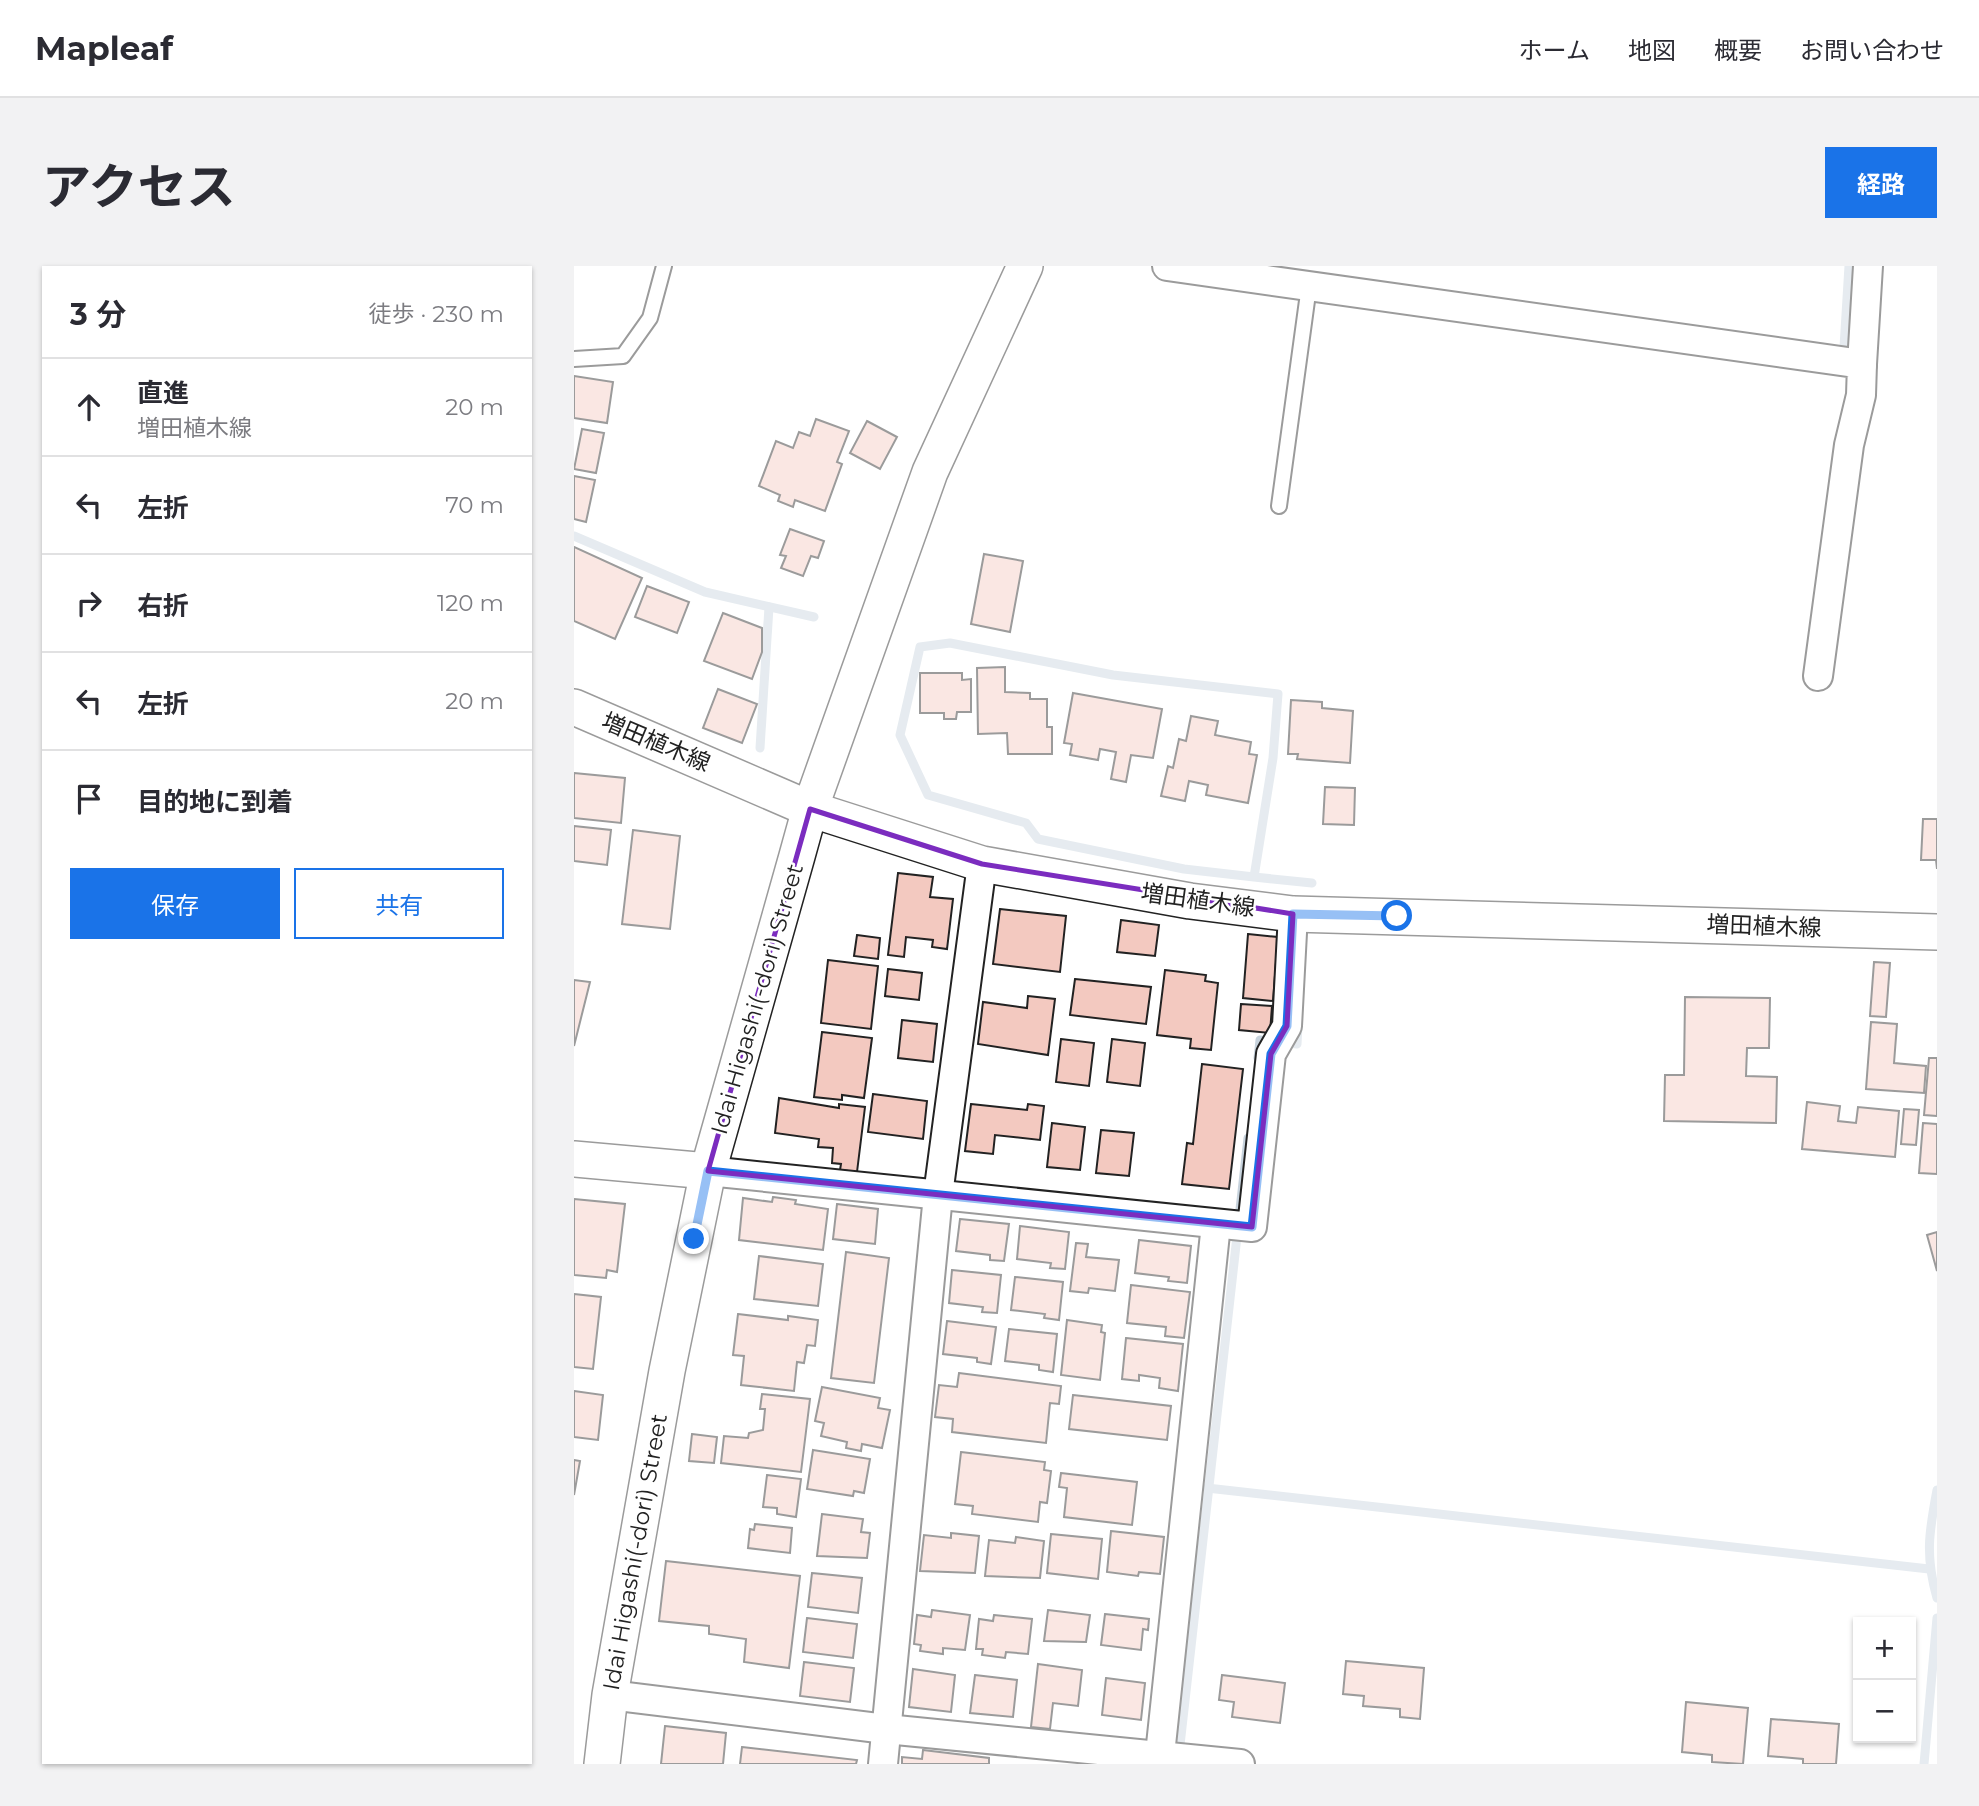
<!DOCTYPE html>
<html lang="ja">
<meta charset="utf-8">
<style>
:root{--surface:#fff;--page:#f2f2f3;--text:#2b2b33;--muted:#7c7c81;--line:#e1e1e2;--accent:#1a73e8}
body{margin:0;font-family:Montserrat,"Noto Sans JP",sans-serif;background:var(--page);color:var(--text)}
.controls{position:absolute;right:21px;bottom:21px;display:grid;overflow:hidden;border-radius:0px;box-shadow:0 2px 5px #0004}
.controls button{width:63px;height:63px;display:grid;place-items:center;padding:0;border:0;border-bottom:2px solid var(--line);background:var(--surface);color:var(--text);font:35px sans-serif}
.stop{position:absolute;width:21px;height:21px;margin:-16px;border:5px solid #1a73e8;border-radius:50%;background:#fff}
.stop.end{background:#1a73e8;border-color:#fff;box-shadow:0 2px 7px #0008}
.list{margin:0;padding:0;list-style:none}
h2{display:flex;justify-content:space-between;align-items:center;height:91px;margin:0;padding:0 28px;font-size:30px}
h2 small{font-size:23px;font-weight:400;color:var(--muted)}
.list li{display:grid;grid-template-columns:46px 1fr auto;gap:21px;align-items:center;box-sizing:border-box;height:98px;padding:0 28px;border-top:2px solid var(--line)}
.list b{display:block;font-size:26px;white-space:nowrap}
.list p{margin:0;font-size:23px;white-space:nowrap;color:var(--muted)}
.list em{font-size:23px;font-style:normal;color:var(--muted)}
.actions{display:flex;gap:14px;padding:21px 28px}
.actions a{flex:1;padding:16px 0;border:2px solid var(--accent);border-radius:0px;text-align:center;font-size:24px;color:var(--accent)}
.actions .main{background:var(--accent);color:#fff}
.icon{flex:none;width:38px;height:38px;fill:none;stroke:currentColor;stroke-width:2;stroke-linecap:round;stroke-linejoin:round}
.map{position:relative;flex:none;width:1363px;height:1498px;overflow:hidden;border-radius:0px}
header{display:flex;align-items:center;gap:42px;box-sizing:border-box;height:98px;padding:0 35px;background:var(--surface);border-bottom:2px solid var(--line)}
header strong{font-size:33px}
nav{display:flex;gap:38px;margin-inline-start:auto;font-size:24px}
.intro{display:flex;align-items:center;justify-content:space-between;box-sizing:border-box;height:168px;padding:0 42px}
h1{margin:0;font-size:49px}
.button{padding:18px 32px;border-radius:0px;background:var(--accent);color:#fff;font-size:24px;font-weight:700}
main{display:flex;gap:42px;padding:0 42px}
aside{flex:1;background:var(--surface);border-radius:0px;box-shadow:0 2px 5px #0004}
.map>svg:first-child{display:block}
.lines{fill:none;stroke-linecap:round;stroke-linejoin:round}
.stream{stroke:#c7d3dd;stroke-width:9}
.building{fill:#f3c9c0;stroke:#222;stroke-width:2}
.service-casing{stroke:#222;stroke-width:18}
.minor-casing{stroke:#222;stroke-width:32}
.tertiary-casing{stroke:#222;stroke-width:38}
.service{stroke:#fff;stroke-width:14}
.minor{stroke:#fff;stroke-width:28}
.tertiary{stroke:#fff;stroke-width:35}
.route{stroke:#1a73e8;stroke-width:9}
.marked{fill:none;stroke:#7b2cbf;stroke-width:5;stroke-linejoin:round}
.labels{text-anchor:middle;stroke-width:5;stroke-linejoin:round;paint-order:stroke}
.street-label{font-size:23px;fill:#222;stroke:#fff}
</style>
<header>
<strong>Mapleaf</strong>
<nav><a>ホーム</a><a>地図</a><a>概要</a><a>お問い合わせ</a></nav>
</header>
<div class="intro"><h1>アクセス</h1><a class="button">経路</a></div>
<main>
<aside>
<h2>3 分<small>徒歩 · 230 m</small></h2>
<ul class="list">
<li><svg class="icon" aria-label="ahead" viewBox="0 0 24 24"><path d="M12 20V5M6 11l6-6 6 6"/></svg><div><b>直進</b><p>増田植木線</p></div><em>20 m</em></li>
<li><svg class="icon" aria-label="left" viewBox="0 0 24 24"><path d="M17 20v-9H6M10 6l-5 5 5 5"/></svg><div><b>左折</b></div><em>70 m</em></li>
<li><svg class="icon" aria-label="right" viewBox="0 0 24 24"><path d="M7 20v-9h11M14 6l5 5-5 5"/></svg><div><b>右折</b></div><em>120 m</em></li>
<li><svg class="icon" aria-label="left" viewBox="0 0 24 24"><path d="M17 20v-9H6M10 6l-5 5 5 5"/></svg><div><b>左折</b></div><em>20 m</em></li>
<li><svg class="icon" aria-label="arrive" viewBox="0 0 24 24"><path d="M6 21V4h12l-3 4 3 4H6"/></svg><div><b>目的地に到着</b></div></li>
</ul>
<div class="actions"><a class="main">保存</a><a>共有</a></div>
</aside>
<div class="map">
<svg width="1363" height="1498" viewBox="0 0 1363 1498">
<rect width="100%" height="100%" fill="#fff"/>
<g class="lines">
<g class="stream">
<polyline points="1270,81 1275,0"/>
<polyline points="0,270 131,326 240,351"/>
<polyline points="186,482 195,341"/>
<polyline points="680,611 610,603 464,573 452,557 354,529 326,469 346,381 376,377 539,409 704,428 699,492 680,611 738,617"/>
<polyline points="684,792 686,774 723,778 724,759"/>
<polyline points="633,1222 1355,1303"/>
<path d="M1363 1224C1355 1266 1351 1290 1363 1332"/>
<polyline points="605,1488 674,872"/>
<polyline points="1350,1498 1363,1352"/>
</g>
</g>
<g class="building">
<polygon points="0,110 39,116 33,157 0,152"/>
<polygon points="242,153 275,165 263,196 268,198 251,245 221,234 219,241 204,235 206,229 185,220 202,175 219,182 225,166 236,170"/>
<polygon points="293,155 323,171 306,203 276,187"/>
<polygon points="8,163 30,167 22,207 0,203"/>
<polygon points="0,210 21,214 12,256 0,253"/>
<polygon points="216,263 250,275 244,292 237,290 229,310 207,302 212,290 206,289"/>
<polygon points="0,281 68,312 41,373 0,355"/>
<polygon points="410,288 449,295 436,366 397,358"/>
<polygon points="73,320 115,336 103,367 61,351"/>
<polygon points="149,347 188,362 188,386 178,413 130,395"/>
<polygon points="431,401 431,426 456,427 456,433 473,433 473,461 478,461 478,488 434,488 433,467 404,468 403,402"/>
<polygon points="346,407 388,407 388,414 397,413 397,446 383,446 382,453 370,453 370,447 346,447"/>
<polygon points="144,423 183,438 168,477 129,462"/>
<polygon points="499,427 588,443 579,492 557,489 552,516 537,513 542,486 526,483 524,494 496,489 498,478 490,477"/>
<polygon points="717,434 748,436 748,442 779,445 776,497 723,493 724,488 714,488"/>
<polygon points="617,450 644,455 641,469 677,476 675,488 683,489 674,537 632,529 634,519 615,515 611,535 587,530 594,500 599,502 605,473 612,475"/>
<polygon points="0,507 51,512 47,557 0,552"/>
<polygon points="751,521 781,522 780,559 749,558"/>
<polygon points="1349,553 1363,553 1363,603 1362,594 1347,594"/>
<polygon points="0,560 37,564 33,599 0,595"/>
<polygon points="59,564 106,570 96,663 48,658"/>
<polygon points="324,607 359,611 356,631 379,633 373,683 358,681 359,674 332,671 330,691 314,689"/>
<polygon points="426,643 492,650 486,706 419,698"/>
<polygon points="547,654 585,659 581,690 543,686"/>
<polygon points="674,668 704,671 699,735 669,732"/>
<polygon points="283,669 306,672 304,693 280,690"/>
<polygon points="254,694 304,700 297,763 247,757"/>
<polygon points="1300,696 1316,697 1312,751 1296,750"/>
<polygon points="314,703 348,707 345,734 311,730"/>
<polygon points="591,704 632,709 631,715 644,717 637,784 616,782 617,773 583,769"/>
<polygon points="501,713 577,721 572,758 496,749"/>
<polygon points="0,714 16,716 0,780"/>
<polygon points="454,730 481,733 474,789 404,778 409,736 453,742"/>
<polygon points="1111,731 1196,732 1195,782 1173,782 1172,810 1203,811 1202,857 1090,855 1091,809 1110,809"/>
<polygon points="667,738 698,740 696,767 665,764"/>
<polygon points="328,754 363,758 359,796 324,792"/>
<polygon points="1297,756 1323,758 1320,797 1352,800 1350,827 1292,823"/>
<polygon points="248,766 298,772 290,832 268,829 268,834 240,831"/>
<polygon points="487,773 520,777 515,820 482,816"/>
<polygon points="538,773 571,777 566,820 533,816"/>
<polygon points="1355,792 1363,792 1363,850 1350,849"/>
<polygon points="628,798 669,803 655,923 608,918 613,877 619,878"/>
<polygon points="299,828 353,835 349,873 294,866"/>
<polygon points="205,832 265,842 265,838 291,841 283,906 266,904 267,898 258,897 259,882 244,881 245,873 201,867"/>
<polygon points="1233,836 1266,840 1264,855 1282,857 1284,841 1325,845 1321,891 1228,883"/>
<polygon points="397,838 453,844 454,838 470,840 466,874 421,869 419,888 391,885"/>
<polygon points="1330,843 1345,844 1342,879 1327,878"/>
<polygon points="478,857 511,861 506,904 473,901"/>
<polygon points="1349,857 1363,858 1363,908 1345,907"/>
<polygon points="527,864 560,867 555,910 522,907"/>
<polygon points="199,931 222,934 221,938 254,943 249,984 165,974 169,932 198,936"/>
<polygon points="0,933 51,938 43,1006 33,1004 32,1012 0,1009"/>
<polygon points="263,938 304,943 301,978 259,973"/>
<polygon points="386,953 435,958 430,995 416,994 416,989 382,985"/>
<polygon points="446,960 495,966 491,1003 476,1002 477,997 443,993"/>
<polygon points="1363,966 1363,1005 1353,969"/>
<polygon points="565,974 617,980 613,1017 594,1015 595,1011 561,1007"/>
<polygon points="502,977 514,978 512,991 545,994 541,1025 515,1022 514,1027 496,1025"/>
<polygon points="272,986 315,992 300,1117 257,1112"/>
<polygon points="185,990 249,998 244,1040 180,1033"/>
<polygon points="378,1004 427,1009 423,1047 408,1046 409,1041 375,1037"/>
<polygon points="441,1011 489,1016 485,1054 470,1052 471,1048 437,1044"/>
<polygon points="557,1019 616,1026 610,1072 591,1070 592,1061 553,1057"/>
<polygon points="0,1028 27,1031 19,1103 0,1101"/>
<polygon points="164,1048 214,1054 214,1050 244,1054 241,1080 233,1079 230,1097 223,1096 220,1125 167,1119 170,1090 159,1089"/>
<polygon points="493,1054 528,1059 527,1066 531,1067 526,1114 487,1109"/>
<polygon points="373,1055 422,1061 417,1098 403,1096 403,1092 369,1088"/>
<polygon points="435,1063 483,1068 479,1106 465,1104 465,1099 431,1095"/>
<polygon points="552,1072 609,1078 604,1125 585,1122 586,1112 565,1109 565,1115 548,1113"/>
<polygon points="385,1107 487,1120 485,1138 476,1137 472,1177 378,1166 379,1153 361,1151 365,1119 383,1121"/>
<polygon points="248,1121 306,1132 304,1142 316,1144 308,1182 288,1178 287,1185 272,1182 273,1176 247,1170 250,1157 241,1155"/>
<polygon points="0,1125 29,1129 24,1174 0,1171"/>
<polygon points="188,1128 236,1133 227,1206 147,1197 150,1170 174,1172 175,1167 189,1164 191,1143 186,1143"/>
<polygon points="499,1129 597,1140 593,1174 495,1163"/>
<polygon points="118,1168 143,1171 140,1197 115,1195"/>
<polygon points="239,1184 296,1193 290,1227 280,1225 279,1230 233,1223"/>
<polygon points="387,1186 471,1196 470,1204 477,1205 473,1237 466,1236 464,1256 398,1248 399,1240 381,1238"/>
<polygon points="0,1194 6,1195 0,1229"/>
<polygon points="487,1207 563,1216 558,1259 490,1251 493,1222 485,1221"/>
<polygon points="193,1209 227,1213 222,1251 203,1248 203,1242 189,1241"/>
<polygon points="248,1248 289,1253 287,1266 296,1267 293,1292 243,1290"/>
<polygon points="181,1258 218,1262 216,1287 174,1282 176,1263 180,1264"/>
<polygon points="537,1265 590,1271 586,1308 565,1306 564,1310 533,1306"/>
<polygon points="377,1267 405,1270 401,1307 346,1305 350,1269 377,1272"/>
<polygon points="477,1268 528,1273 524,1313 473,1307"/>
<polygon points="442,1271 470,1275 466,1312 411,1310 415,1274 441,1277"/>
<polygon points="92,1295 226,1310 215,1402 170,1396 172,1373 135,1368 135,1360 85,1355"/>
<polygon points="238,1307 288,1312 284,1347 234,1341"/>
<polygon points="358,1344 396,1349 391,1384 369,1382 369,1388 346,1385 347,1379 340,1378 343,1349 357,1351"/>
<polygon points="474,1344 516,1349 512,1376 470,1375"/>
<polygon points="531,1348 575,1353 574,1364 569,1363 567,1384 527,1379"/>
<polygon points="420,1349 458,1353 454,1388 432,1386 431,1392 408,1389 409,1383 402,1383 405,1353 419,1355"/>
<polygon points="233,1352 283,1358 279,1392 229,1386"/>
<polygon points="772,1395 850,1402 846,1453 826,1451 826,1443 789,1440 790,1430 769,1428"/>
<polygon points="230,1396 280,1402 276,1436 226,1430"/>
<polygon points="464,1398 508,1404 504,1440 479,1437 476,1463 457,1461"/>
<polygon points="339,1403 381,1409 377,1446 335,1441"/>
<polygon points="401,1409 443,1414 439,1451 396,1447"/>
<polygon points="648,1409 711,1417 706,1457 658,1451 660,1436 645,1434"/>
<polygon points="532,1412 571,1417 567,1454 528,1449"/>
<polygon points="1112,1436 1174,1442 1169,1498 1138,1496 1138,1489 1108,1486"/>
<polygon points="1197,1453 1265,1458 1262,1498 1229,1498 1229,1493 1194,1490"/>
<polygon points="91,1460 152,1467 149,1498 87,1498"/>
<polygon points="168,1481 283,1494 282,1498 166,1498"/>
<polygon points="349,1484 415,1492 415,1498 328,1498 328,1491 348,1493"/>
</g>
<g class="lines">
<g class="service-casing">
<g id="service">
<polyline points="0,93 49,90 76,52 90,0"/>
<polyline points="705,240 735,20"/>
</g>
</g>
<g class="minor-casing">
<g id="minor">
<polyline points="593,0 1288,98 1287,129 1275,179 1244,410"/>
<polyline points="1288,98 1294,0"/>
<polyline points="134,905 678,961 697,788 713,760 719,648"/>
<polyline points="36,1429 312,1463 666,1498"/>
<polyline points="309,1498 364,929 408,598"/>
<polyline points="585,1498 642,958"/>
</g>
</g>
<g class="tertiary-casing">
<g id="tertiary">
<polyline points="0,441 236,543 408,598 616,635 719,648 1363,666"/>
<polyline points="0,893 134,905"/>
<polyline points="28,1498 36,1429 93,1105 134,905 223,590 236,543 356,206 451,0"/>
</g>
</g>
<use href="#service" class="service"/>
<use href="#minor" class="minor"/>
<use href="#tertiary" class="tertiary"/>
</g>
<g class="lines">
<polyline class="route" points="120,973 134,905 678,961 697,788 713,760 719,648 823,650"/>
</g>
<path d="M0 0H1363V1498H0ZM236 543 408 598 719 648 713 760 697 788 678 961 134 905Z" fill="#fff" fill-opacity=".55" fill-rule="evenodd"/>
<path class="marked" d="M236 543 408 598 719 648 713 760 697 788 678 961 134 905Z"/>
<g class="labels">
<g class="street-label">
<text transform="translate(82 476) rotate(23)" y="8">増田植木線</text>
<text transform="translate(624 634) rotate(8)" y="8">増田植木線</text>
<text transform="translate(1190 660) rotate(2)" y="8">増田植木線</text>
<text transform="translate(183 733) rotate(-74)" y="8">Idai Higashi(-dori) Street</text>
<text transform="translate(61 1286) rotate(-80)" y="8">Idai Higashi(-dori) Street</text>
</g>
</g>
</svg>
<div class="controls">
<button>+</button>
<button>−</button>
</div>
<div class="stop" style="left:823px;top:650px"></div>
<div class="stop end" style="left:120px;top:973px"></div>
</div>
</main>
